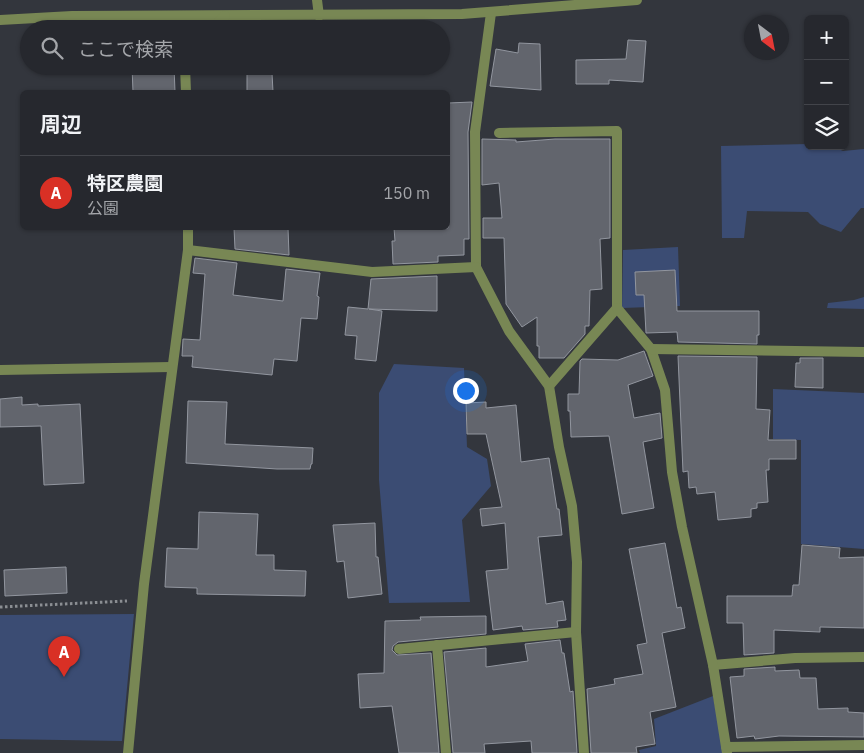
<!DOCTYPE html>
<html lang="ja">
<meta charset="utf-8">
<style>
:root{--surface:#26282e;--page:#32343a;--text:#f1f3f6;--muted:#a4a6aa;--line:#42444a;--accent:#d93025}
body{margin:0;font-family:"IBM Plex Sans","Noto Sans JP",sans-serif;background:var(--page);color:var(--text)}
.controls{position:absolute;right:15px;top:15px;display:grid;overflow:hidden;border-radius:8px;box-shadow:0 1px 4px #0004}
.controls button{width:45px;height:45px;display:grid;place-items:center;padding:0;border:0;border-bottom:1px solid var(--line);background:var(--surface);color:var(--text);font:25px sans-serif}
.compass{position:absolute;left:744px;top:15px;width:45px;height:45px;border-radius:50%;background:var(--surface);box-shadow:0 1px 4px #0004;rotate:148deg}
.you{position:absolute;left:465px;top:390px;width:18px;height:18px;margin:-12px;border:4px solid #fff;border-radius:50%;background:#1a73e8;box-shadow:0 0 0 8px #1a73e833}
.badge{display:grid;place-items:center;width:32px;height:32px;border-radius:50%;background:var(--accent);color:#fff;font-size:16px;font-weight:700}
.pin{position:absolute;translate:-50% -41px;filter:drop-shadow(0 1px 2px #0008)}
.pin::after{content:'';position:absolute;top:26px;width:18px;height:15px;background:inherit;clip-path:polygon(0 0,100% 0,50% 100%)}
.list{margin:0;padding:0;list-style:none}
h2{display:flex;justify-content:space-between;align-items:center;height:65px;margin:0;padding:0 20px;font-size:21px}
h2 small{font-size:16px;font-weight:400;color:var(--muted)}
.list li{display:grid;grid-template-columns:32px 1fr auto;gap:15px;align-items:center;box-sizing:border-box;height:75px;padding:0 20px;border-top:1px solid var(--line)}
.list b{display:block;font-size:19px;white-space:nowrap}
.list p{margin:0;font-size:16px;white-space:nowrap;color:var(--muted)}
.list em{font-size:16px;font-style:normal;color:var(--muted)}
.icon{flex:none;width:28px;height:28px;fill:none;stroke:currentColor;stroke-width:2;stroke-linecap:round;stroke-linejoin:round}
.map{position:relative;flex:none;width:864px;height:753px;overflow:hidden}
.search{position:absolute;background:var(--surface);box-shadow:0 1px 4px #0004;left:20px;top:20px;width:430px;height:55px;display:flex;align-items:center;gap:12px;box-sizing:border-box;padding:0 18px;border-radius:28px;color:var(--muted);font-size:19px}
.panel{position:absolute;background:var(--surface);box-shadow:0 1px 4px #0004;left:20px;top:90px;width:430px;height:140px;border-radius:8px}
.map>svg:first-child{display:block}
.green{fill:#3b4c73}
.building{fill:#62656d;stroke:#92969f}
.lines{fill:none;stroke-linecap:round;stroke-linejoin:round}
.path{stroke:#8b8e93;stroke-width:3;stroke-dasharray:2.5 2.5;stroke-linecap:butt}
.lane{stroke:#788754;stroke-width:10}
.street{stroke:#788754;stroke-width:10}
</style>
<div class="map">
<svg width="864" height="753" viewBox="0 0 864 753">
<rect width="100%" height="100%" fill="#33363d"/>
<g class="green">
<polygon points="808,144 808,146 831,146 843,151 864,149 864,208 861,208 841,232 820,224 808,212 747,211 744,238 722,238 721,146"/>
<polygon points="678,247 680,306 622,308 623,250"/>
<polygon points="864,297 864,309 827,308 828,303 854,300"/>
<polygon points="394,364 464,368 467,447 487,459 491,486 462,520 470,602 389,603 379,480 379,393"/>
<polygon points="773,389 864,393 864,549 801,544 801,440 773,439"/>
<polygon points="134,614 122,741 0,739 0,615"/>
<polygon points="713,696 724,753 640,753 639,750 656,746 654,719"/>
</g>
<g class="building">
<polygon points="628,40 646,41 643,82 609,80 609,84 576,84 576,60 626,59"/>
<polygon points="519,43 540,44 541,90 490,86 496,49 518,53"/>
<polygon points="132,66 174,66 175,92 133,92"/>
<polygon points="272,73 273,92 247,92 247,74"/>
<polygon points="472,102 468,132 469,239 464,239 464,255 438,256 438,262 393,264 392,241 395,241 394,228 448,228 448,103"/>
<polygon points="482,139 516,140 516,142 555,139 610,139 610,238 600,239 602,289 590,290 589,326 585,326 585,334 564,358 539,358 539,346 537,346 537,317 522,327 506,304 504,238 483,238 483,218 502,218 499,183 482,185"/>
<polygon points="234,228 288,228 289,255 235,249"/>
<polygon points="195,258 237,263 233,295 283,301 286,269 320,273 317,296 319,297 317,319 301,318 297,361 274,359 272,375 192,367 193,356 182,356 183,339 200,340 205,274 193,273"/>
<polygon points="675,270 677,311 759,311 759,335 757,335 757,344 678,342 677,332 646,333 644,295 636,295 635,272"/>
<polygon points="437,276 437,311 369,309 382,311 376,361 355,359 357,336 345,335 348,307 368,309 371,279"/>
<polygon points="644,351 653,376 628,385 634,418 660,413 662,438 643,442 654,508 622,514 609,436 571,437 570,411 568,411 568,394 579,394 580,361 582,359 618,360"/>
<polygon points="678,356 757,357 756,409 770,410 768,440 796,440 796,459 769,459 769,470 766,470 768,502 757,503 757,508 751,509 751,517 718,520 715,492 697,494 696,487 689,488 688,471 683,472"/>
<polygon points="800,358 823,358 823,388 795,387 796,363 800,363"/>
<polygon points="22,397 22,405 38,404 38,406 80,404 84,483 44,485 41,426 0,427 0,399"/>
<polygon points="188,401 227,402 225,444 313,448 312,464 311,464 310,469 277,469 186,463"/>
<polygon points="486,402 486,408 516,405 521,462 549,458 557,509 559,509 562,535 538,537 546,604 563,601 566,620 557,621 558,627 523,630 522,626 493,630 486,571 508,569 505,523 482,526 480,509 502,507 486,434 467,434 466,403"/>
<polygon points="199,512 258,514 256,555 274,555 274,570 306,571 305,596 197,594 197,588 165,587 167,548 198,549"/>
<polygon points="375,523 376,557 378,557 382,594 348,598 344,561 337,562 333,525"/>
<polygon points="665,543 677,608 681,607 685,628 662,633 676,707 650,712 655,744 636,747 637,753 591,753 587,689 615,684 614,679 643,674 637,645 647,643 629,549"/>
<polygon points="802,545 840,548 839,558 864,557 864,628 820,627 820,632 774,630 774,653 744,655 743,623 727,623 727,596 792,596 793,585 799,585"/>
<polygon points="66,567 67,593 5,596 4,570"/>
<polygon points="486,616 486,634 398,642 393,646 392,650 397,655 431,653 439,753 399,753 392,706 360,708 358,674 384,673 385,621 421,620 420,617"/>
<polygon points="560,640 562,653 564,653 570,692 573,691 577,753 532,753 531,741 484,744 485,753 453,753 444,652 486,648 486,667 528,661 525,644"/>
<polygon points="775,667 775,671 799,670 800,678 816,678 818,709 848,708 848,712 864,713 864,737 779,736 755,739 754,736 737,738 730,677 744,676 744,669"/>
</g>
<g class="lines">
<polyline class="path" points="0,607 127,601"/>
<polyline class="lane" points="713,665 795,658 864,657"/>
<g class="street">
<polyline points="317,0 319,16"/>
<polyline points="491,13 475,132 476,267 509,331 549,386 559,447 572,506 577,562 576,632 584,753"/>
<polyline points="0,20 72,16 462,14 637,0"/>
<polyline points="211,29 225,16"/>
<polyline points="185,66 186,92"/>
<polyline points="499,133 617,131 617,308 549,386"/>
<polyline points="188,250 372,272 476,267"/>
<polyline points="617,308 651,349 665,390 672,472 682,527 713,665 727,753"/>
<polyline points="651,349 864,352"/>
<polyline points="0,370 171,367"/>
<polyline points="437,645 446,753"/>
<polyline points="399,649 576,632"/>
<polyline points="726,747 864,745"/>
<polyline points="128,753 144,584 188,250 188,228"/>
</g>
</g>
</svg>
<div class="controls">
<button>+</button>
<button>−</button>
<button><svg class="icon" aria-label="layers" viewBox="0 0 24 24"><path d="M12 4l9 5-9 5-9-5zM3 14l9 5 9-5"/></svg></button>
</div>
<svg class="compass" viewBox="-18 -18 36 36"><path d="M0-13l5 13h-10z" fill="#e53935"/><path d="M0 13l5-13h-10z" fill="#a4a6aa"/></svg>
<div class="you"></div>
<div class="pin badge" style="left:64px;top:677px">A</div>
<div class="search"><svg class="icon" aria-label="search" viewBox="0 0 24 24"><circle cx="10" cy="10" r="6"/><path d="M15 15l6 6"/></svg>ここで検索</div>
<section class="panel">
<h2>周辺<small></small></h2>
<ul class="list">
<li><span class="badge">A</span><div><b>特区農園</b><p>公園</p></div><em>150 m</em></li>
</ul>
</section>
</div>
